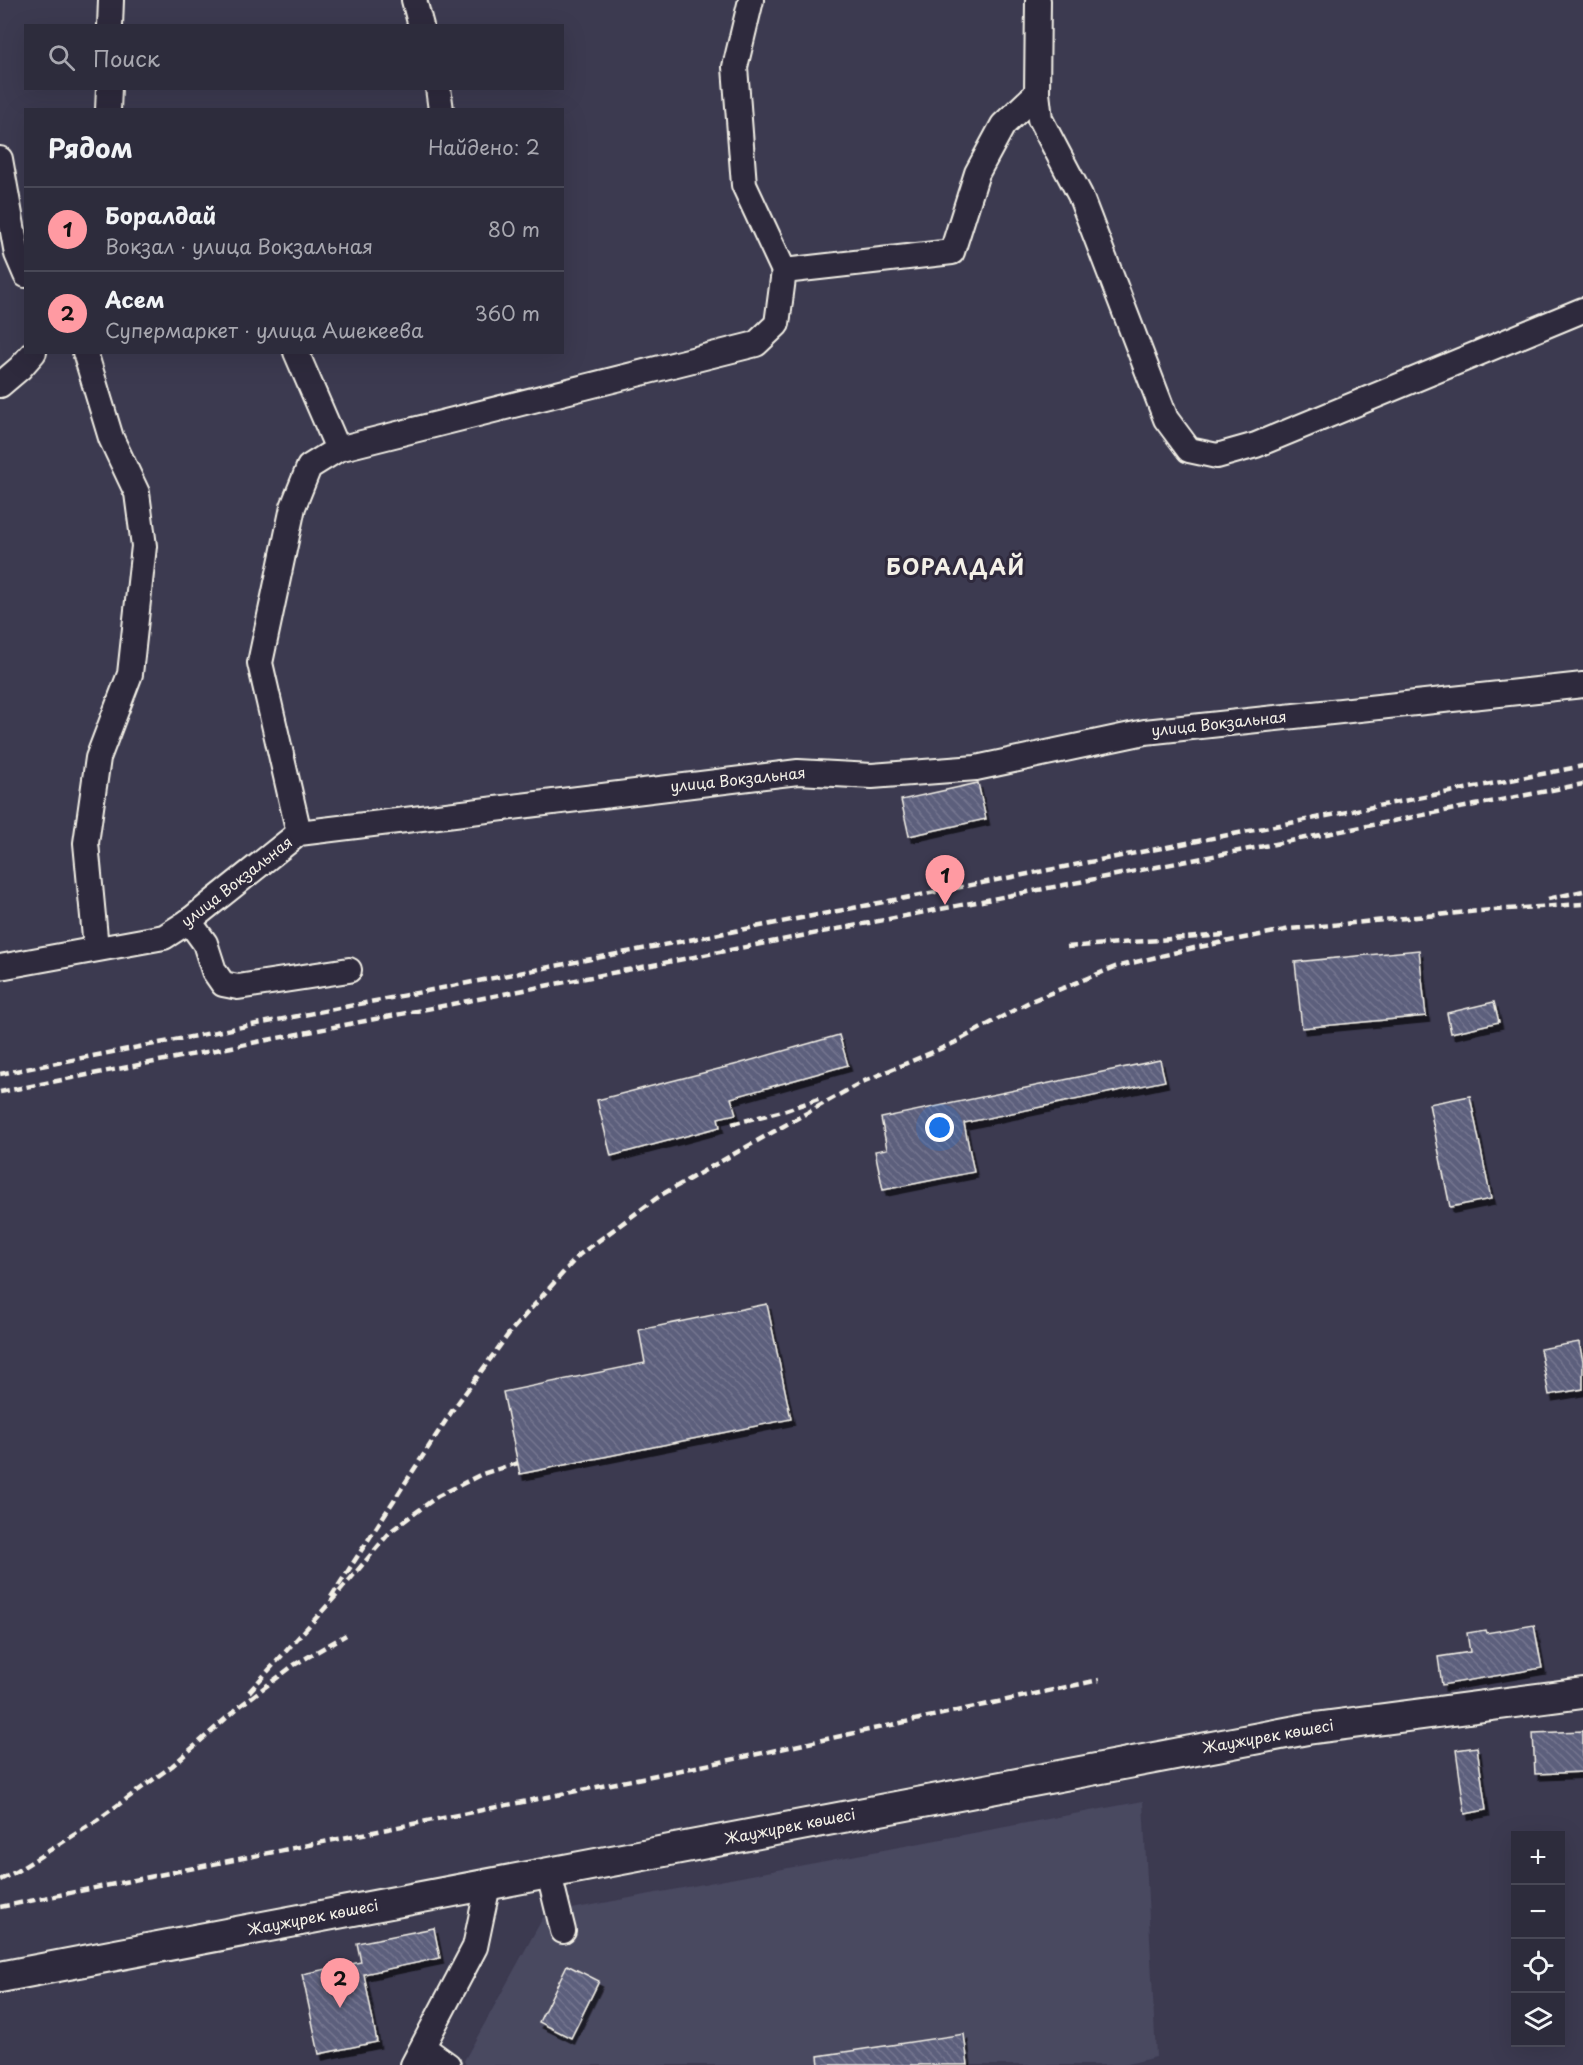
<!DOCTYPE html>
<html lang="ru">
<meta charset="utf-8">
<style>
:root{--surface:#2d2c3c;--page:#393847;--text:#f1f3f6;--muted:#a7a7af;--line:#484856;--accent:#ff9aa2}
body{margin:0;font-family:"Playpen Sans",sans-serif;background:var(--page);color:var(--text)}
.controls{position:absolute;right:18px;bottom:18px;display:grid;overflow:hidden;border-radius:0px;box-shadow:0 6px 24px #0002}
.controls button{width:54px;height:54px;display:grid;place-items:center;padding:0;border:0;border-bottom:2px solid var(--line);background:var(--surface);color:var(--text);font:30px sans-serif}
.you{position:absolute;left:940px;top:1128px;width:21px;height:21px;margin:-15px;border:4px solid #fff;border-radius:50%;background:#1a73e8;box-shadow:0 0 0 9px #1a73e833}
.badge{display:grid;place-items:center;width:39px;height:39px;border-radius:50%;background:var(--accent);color:#111;font-size:20px;font-weight:700}
.pin{position:absolute;translate:-50% -50px;filter:drop-shadow(0 2px 3px #0008)}
.pin::after{content:'';position:absolute;top:32px;width:21px;height:18px;background:inherit;clip-path:polygon(0 0,100% 0,50% 100%)}
.list{margin:0;padding:0;list-style:none}
h2{display:flex;justify-content:space-between;align-items:center;height:78px;margin:0;padding:0 24px;font-size:26px}
h2 small{font-size:20px;font-weight:400;color:var(--muted)}
.list li{display:grid;grid-template-columns:39px 1fr auto;gap:18px;align-items:center;box-sizing:border-box;height:84px;padding:0 24px;border-top:2px solid var(--line)}
.list b{display:block;font-size:22px;white-space:nowrap}
.list p{margin:0;font-size:20px;white-space:nowrap;color:var(--muted)}
.list em{font-size:20px;font-style:normal;color:var(--muted)}
.icon{flex:none;width:33px;height:33px;fill:none;stroke:currentColor;stroke-width:2;stroke-linecap:round;stroke-linejoin:round}
.map{position:relative;flex:none;width:1583px;height:2065px;overflow:hidden}
.search{position:absolute;background:var(--surface);box-shadow:0 6px 24px #0002;left:24px;top:24px;width:540px;height:66px;display:flex;align-items:center;gap:15px;box-sizing:border-box;padding:0 21px;border-radius:0px;color:var(--muted);font-size:22px}
.panel{position:absolute;background:var(--surface);box-shadow:0 6px 24px #0002;left:24px;top:108px;width:540px;height:246px;border-radius:0px}
.map>svg:first-child{display:block}
.built{fill:#494860}
.building{fill:url(#building-back-hatch);stroke:#f4f1e8;stroke-width:1.5;filter:url(#shadow)}
.lines{fill:none;stroke-linecap:round;stroke-linejoin:round}
.minor-casing{stroke:#f4f1e8;stroke-width:28}
.major-casing{stroke:#f4f1e8;stroke-width:34}
.minor{stroke:#2f2a3d;stroke-width:24}
.major{stroke:#2f2a3d;stroke-width:30}
.rail{stroke:#f4f1e8;stroke-width:4.5;stroke-dasharray:9 4.5;stroke-linecap:butt}
.labels{text-anchor:middle;stroke-width:6;stroke-linejoin:round;paint-order:stroke}
.street-label{font-size:15px;fill:#f4f1e8;stroke:#2f2a3d}
.district-label{font-size:21px;font-weight:bold;letter-spacing:1.5px;fill:#f4f1e8;stroke:#2f2a3d}
</style>
<div class="map">
<svg width="1583" height="2065" viewBox="0 0 1583 2065">
<defs>
<pattern id="building-back-hatch" width="6" height="6" patternUnits="userSpaceOnUse" patternTransform="scale(1.5)"><rect width="6" height="6" fill="#5c5f7c"/><path d="M-1 5l2 2M0 0l6 6M5-1l2 2" fill="none" stroke="#74768f"/></pattern>
<filter id="shadow"><feDropShadow dx="3.5" dy="6" stdDeviation="0" flood-color="#0009"/></filter>
</defs>
<rect width="100%" height="100%" fill="#3c3a50"/>
<filter id="ink" filterUnits="userSpaceOnUse"><feTurbulence type="fractalNoise" baseFrequency=".0167" numOctaves="2"/><feDisplacementMap in="SourceGraphic" scale="12" xChannelSelector="R" yChannelSelector="G"/><feConvolveMatrix kernelMatrix="1 2 1 2 8 2 1 2 1" color-interpolation-filters="sRGB"/></filter>
<g filter="url(#ink)">
<polygon class="built" points="1143,1801 1156,2057 1124,2065 466,2065 464,2061 545,1914"/>
<g class="building">
<polygon points="978,783 986,819 909,836 901,800"/>
<polygon points="1419,950 1426,1016 1302,1028 1295,962"/>
<polygon points="1494,1002 1499,1022 1451,1033 1447,1013"/>
<polygon points="839,1035 848,1065 731,1098 736,1114 718,1118 720,1127 611,1156 597,1100 738,1064"/>
<polygon points="1160,1060 1165,1081 964,1123 974,1172 883,1190 875,1151 887,1149 881,1118"/>
<polygon points="1470,1096 1491,1199 1450,1207 1429,1104"/>
<polygon points="767,1304 791,1419 520,1474 503,1392 645,1363 639,1330"/>
<polygon points="1579,1342 1583,1361 1583,1389 1549,1395 1540,1349"/>
<polygon points="1534,1625 1542,1668 1442,1685 1438,1657 1470,1652 1467,1633 1485,1630 1486,1633"/>
<polygon points="1583,1731 1583,1772 1535,1774 1533,1733"/>
<polygon points="1477,1747 1486,1810 1465,1814 1456,1750"/>
<polygon points="434,1928 440,1958 364,1974 377,2042 319,2054 302,1974 361,1962 357,1943"/>
<polygon points="567,1965 599,1981 571,2038 539,2022"/>
<polygon points="964,2034 968,2065 819,2065 818,2056"/>
</g>
<g class="lines">
<g class="minor-casing">
<g id="minor">
<polyline points="414,0 421,26"/>
<polyline points="751,0 735,67 744,185 784,271"/>
<polyline points="1038,0 1037,93 1040,119 1080,195 1166,419 1189,450 1217,456 1256,445 1583,310"/>
<polyline points="110,26 111,0"/>
<polyline points="438,88 441,110"/>
<polyline points="108,110 109,88"/>
<polyline points="0,159 17,254 26,275"/>
<polyline points="85,352 111,438 137,493 144,546 130,674 98,758 86,843 96,948"/>
<polyline points="296,352 338,449"/>
<polyline points="0,385 20,368 34,352"/>
<polyline points="299,833 260,663 293,507 309,467 338,449 756,344 777,324 784,271 952,252 977,173 1003,125 1037,93"/>
<polyline points="189,921 205,943 214,971 223,984 238,987 349,970"/>
<polyline points="0,967 164,937 189,921 299,833 798,772 872,776 976,768 1145,732 1583,685"/>
<polyline points="549,1874 563,1931"/>
<polyline points="423,2047 448,2065"/>
<polyline points="413,2065 475,1947 488,1885"/>
</g>
</g>
<g class="major-casing">
<polyline id="major" points="0,1977 1307,1729 1583,1693"/>
</g>
<use href="#minor" class="minor"/>
<use href="#major" class="major"/>
<g class="rail">
<polyline points="1548,899 1583,891"/>
<polyline points="1067,947 1224,935"/>
<polyline points="0,1074 1583,766"/>
<polyline points="0,1092 1583,784"/>
<polyline points="732,1124 786,1110 821,1098"/>
<polyline points="331,1597 452,1411 510,1332 579,1255 661,1195 860,1083 954,1043 1031,1001 1115,967 1194,948 1290,929 1479,911 1583,904"/>
<polyline points="249,1692 335,1597 391,1531 438,1496 482,1474 518,1463"/>
<polyline points="0,1880 17,1871 93,1823 172,1766 240,1706 294,1665 346,1635"/>
<polyline points="0,1907 721,1762 1099,1680"/>
</g>
</g>
</g>
<g class="labels">
<g class="street-label">
<text transform="translate(1219 724) rotate(-6)" y="5">улица Вокзальная</text>
<text transform="translate(738 780) rotate(-6)" y="5">улица Вокзальная</text>
<text transform="translate(237 882) rotate(-38)" y="5">улица Вокзальная</text>
<text transform="translate(1268 1737) rotate(-10)" y="5">Жаужүрек көшесі</text>
<text transform="translate(790 1827) rotate(-11)" y="5">Жаужүрек көшесі</text>
<text transform="translate(313 1918) rotate(-11)" y="5">Жаужүрек көшесі</text>
</g>
<g class="district-label">
<text x="956" y="575">БОРАЛДАЙ</text>
</g>
</g>
</svg>
<div class="controls">
<button>+</button>
<button>−</button>
<button><svg class="icon" aria-label="locate" viewBox="0 0 24 24"><circle cx="12" cy="12" r="6"/><path d="M12 2v4M12 18v4M2 12h4M18 12h4"/></svg></button>
<button><svg class="icon" aria-label="layers" viewBox="0 0 24 24"><path d="M12 4l9 5-9 5-9-5zM3 14l9 5 9-5"/></svg></button>
</div>
<div class="you"></div>
<div class="pin badge" style="left:945px;top:905px">1</div>
<div class="pin badge" style="left:340px;top:2008px">2</div>
<div class="search"><svg class="icon" aria-label="search" viewBox="0 0 24 24"><circle cx="10" cy="10" r="6"/><path d="M15 15l6 6"/></svg>Поиск</div>
<section class="panel">
<h2>Рядом<small>Найдено: 2</small></h2>
<ul class="list">
<li><span class="badge">1</span><div><b>Боралдай</b><p>Вокзал · улица Вокзальная</p></div><em>80 m</em></li>
<li><span class="badge">2</span><div><b>Асем</b><p>Супермаркет · улица Ашекеева</p></div><em>360 m</em></li>
</ul>
</section>
</div>
